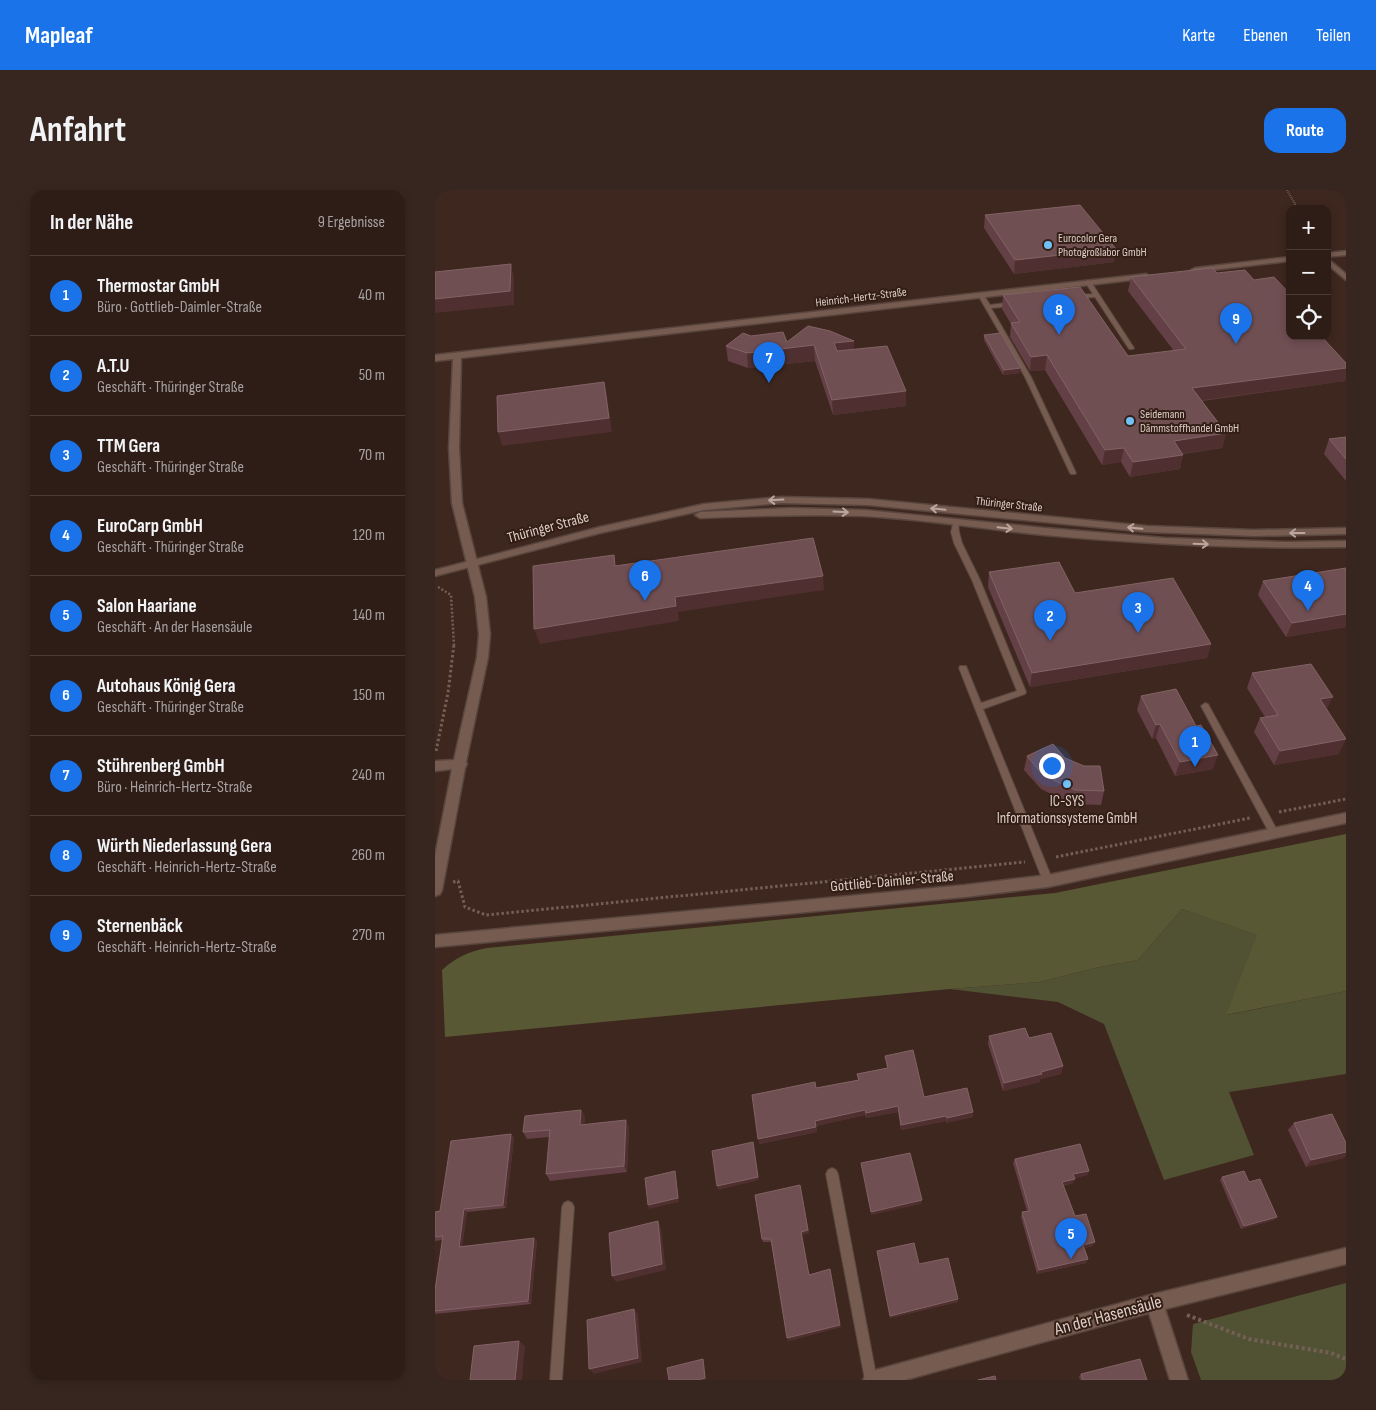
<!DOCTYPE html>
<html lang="de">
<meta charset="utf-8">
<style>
:root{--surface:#2e1d16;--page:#36261f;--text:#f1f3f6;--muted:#a7a2a1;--line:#493b35;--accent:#1a73e8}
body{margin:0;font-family:"Sofia Sans Condensed",sans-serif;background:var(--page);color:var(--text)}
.controls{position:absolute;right:15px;top:15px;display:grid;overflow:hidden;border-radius:10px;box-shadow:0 2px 8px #0003}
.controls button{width:45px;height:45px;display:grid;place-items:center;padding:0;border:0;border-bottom:1px solid var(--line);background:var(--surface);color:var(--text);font:25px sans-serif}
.you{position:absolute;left:616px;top:575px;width:18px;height:18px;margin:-12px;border:4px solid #fff;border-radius:50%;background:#1a73e8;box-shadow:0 0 0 8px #1a73e833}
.badge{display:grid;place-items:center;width:32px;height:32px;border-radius:50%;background:var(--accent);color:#fff;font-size:16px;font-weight:700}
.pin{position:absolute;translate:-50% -41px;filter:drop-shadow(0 1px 2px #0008)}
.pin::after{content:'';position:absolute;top:26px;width:18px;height:15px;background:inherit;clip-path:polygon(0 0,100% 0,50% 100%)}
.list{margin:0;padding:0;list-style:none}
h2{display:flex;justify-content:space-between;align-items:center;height:65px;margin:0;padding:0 20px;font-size:21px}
h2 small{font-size:16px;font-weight:400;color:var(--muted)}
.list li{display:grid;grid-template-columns:32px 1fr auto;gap:15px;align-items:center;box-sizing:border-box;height:80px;padding:0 20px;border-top:1px solid var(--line)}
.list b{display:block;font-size:19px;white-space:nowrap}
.list p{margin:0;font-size:16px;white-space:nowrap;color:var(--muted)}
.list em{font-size:16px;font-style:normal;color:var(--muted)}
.icon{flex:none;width:28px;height:28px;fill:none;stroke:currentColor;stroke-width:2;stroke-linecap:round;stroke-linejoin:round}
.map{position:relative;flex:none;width:911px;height:1190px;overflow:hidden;border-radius:15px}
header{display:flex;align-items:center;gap:30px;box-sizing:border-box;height:70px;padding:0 25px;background:var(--accent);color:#fff}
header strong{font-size:24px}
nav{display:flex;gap:28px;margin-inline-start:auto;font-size:18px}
.intro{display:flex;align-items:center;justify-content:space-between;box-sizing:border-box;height:120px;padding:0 30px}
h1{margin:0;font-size:35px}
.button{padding:12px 22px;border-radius:15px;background:var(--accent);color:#fff;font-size:18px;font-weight:700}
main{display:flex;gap:30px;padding:0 30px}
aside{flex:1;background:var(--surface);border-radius:15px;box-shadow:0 2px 8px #0003}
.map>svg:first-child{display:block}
.green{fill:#515133}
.forest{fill:#585834}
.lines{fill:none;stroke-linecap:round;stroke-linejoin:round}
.lane-casing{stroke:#58453d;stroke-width:2}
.street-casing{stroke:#58453d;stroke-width:3}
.secondary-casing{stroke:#58453d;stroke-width:3}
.path-far3{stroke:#745f57;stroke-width:2;stroke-dasharray:1 1;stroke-linecap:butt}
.path-far2{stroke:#745f57;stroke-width:2.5;stroke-dasharray:2 2;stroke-linecap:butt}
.path-far1{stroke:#745f57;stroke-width:3;stroke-dasharray:2.5 2.5;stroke-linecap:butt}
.path{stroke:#745f57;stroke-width:4;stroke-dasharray:3 3;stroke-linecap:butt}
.lane{fill:#765b51;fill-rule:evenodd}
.street{fill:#765b51;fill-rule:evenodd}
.secondary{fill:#765b51;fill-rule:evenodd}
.wall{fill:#634045}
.shaded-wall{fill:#4f2f2f}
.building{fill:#704f53;stroke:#826365}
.oneway{stroke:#baa69e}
.poi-dot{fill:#71c1f5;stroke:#331e15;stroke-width:2}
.labels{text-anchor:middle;stroke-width:4;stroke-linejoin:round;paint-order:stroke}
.far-poi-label{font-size:12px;fill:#decec8;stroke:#331e15;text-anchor:start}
.far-street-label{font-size:12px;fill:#decec8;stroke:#331e15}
.street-label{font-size:15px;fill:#decec8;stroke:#331e15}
.poi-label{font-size:15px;fill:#decec8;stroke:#331e15}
.near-street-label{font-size:18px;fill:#decec8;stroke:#331e15}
</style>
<header>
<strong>Mapleaf</strong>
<nav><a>Karte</a><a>Ebenen</a><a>Teilen</a></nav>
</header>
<div class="intro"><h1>Anfahrt</h1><a class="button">Route</a></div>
<main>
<aside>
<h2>In der Nähe<small>9 Ergebnisse</small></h2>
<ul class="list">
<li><span class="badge">1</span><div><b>Thermostar GmbH</b><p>Büro · Gottlieb-Daimler-Straße</p></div><em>40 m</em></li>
<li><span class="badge">2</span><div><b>A.T.U</b><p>Geschäft · Thüringer Straße</p></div><em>50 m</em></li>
<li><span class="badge">3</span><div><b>TTM Gera</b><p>Geschäft · Thüringer Straße</p></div><em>70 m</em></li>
<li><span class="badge">4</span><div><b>EuroCarp GmbH</b><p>Geschäft · Thüringer Straße</p></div><em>120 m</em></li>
<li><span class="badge">5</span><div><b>Salon Haariane</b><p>Geschäft · An der Hasensäule</p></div><em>140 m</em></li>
<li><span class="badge">6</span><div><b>Autohaus König Gera</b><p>Geschäft · Thüringer Straße</p></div><em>150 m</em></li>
<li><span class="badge">7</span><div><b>Stührenberg GmbH</b><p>Büro · Heinrich-Hertz-Straße</p></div><em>240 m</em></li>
<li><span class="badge">8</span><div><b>Würth Niederlassung Gera</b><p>Geschäft · Heinrich-Hertz-Straße</p></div><em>260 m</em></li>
<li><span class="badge">9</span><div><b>Sternenbäck</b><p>Geschäft · Heinrich-Hertz-Straße</p></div><em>270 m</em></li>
</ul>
</aside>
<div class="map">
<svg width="911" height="1190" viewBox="0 0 911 1190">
<rect width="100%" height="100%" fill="#3e271e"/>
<g class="green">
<polygon points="747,719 823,745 792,825 911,801 911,884 794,902 819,965 729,990 669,834 623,812 515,799 605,792 660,778 703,770"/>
<polygon points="911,1093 911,1190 766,1190 756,1162 758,1134"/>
</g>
<path class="forest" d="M911 644V801L791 825 822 745 747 719 703 770 660 778 605 792 515 799 10 847 7 780C21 767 33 762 52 758L620 703Z"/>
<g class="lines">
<g class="lane-casing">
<g id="lane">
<polygon points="653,90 656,92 699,158 698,159 694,159 660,107 640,109 637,107 640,105 658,104 650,92"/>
<polygon points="544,104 548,104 555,115 578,112 581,114 578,116 556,118 596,187 641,283 640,284 636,284 635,283 590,187 543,105"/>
<polygon points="519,330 523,330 524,342 527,353 545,390 591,502 590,504 548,519 618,691 616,694 613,695 610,694 608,691 524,478 525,476 531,476 546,513 582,501 537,390 519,353 516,342"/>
<polygon points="770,513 773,514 842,640 844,643 842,646 836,646 766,516"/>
<polygon points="397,978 401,980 403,984 442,1190 430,1190 391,984 393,980"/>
<polygon points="133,1011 137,1013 139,1017 127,1190 115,1190 127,1017 129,1013"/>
</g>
</g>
<g class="street-casing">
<g id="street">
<polygon points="911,61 911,65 892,67 892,63"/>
<polygon points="855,67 855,71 760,82 756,80 760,78"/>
<polygon points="892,68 911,84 911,90 892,74"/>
<polygon points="711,84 715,86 714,88 26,168 24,258 27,313 51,407 55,444 53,467 31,572 32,574 30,578 7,700 5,704 0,706 0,666 17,579 0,581 0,571 19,570 42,467 44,444 40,407 17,313 14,258 18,169 0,171 0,165"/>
<polygon points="911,623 911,633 613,697 530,707 0,757 0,745 530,695 613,685"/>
<polygon points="911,1058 911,1074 730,1119 753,1190 735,1190 714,1123 470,1190 428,1190 431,1184 437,1181 719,1104"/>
</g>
</g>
<g class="secondary-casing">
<g id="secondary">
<polygon points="346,307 433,309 712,336 819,340 911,338 911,344 819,346 712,342 433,315 346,313 269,320 165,343 0,386 0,380 165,337 269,314"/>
<path d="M357 318 430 320 610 338 730 348 851 352 911 351V357C810 359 709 354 609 345 549 339 487 329 428 326 373 324 319 326 265 328L260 325 265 322Z"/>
</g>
</g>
<polyline class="path-far3" points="852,0 863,19"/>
<polyline class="path-far2" points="3,397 16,405 19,455"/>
<g class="path-far1">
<polyline points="1,561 13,503 19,454"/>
<polyline points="844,622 911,609"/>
<polyline points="621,667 815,628"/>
<polyline points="18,692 23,691 30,717 51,725 590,672"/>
</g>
<polyline class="path" points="752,1125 814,1149 896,1163 911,1169"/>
<use href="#lane" class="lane"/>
<use href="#street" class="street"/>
<use href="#secondary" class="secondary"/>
</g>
<g class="wall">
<polygon points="550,25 679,72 579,84 549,38"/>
<polygon points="782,83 910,191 767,211 791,243 787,258 748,264 745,279 695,287 686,272 667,275 610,180 595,181 575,147 576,134 567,119 568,105 693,166 739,161 693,101 696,87"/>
<polygon points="549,145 585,183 568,185 549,150"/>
<polygon points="316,146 352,152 419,159 471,216 398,225 380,171 313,178 293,171 291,156"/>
<polygon points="911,247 911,291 889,264 894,249"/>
<polygon points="911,378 911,437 851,447 823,405 828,391"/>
<polygon points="554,382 640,403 776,454 772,468 595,497 553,397"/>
<polygon points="817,483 892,520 904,564 839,575 819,542 825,528 830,527 812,498"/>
<polygon points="706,506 778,579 740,586 721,548 717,549 702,520"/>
<polygon points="592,566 630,568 669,601 666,615 637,614 606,599 589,580"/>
<polygon points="554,846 594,848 628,876 626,884 605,889 605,892 568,901 553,854"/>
<polygon points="450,866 489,907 538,922 538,927 511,933 511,931 466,940 463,922 431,928 430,925 381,936 382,942 324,954 381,898 423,890 422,884 452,878"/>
<polygon points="150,926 149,934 194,937 192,982 115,991 111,984 114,947 92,949 88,942"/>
<polygon points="859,933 911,953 911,965 909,968 871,977 853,940"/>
<polygon points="76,944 79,948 71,1018 32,1022 27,1056 102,1051 96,1114 0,1124 0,1100 7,1050 0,1051 0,1022 5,1021"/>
<polygon points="580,969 654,981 652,985 639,988 638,993 628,996 640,1026 658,1056 649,1058 653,1069 651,1073 602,1084 586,1027 587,1022 592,1021 578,973"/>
<polygon points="787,987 839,1030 806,1039 785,990"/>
<polygon points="365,995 374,1043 367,1045 374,1085 406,1137 353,1151 336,1052 328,1052 327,1049"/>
<polygon points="442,1061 484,1074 523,1112 455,1128"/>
<polygon points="646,1184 712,1190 645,1190 644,1187"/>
</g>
<g class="shaded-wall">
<polygon points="681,59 679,72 579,84 580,70"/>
<polygon points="76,74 79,88 79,115 0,123 0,109"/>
<polygon points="419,151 419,166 400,168 399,153"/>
<polygon points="379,155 380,171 313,178 312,163"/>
<polygon points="612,165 610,180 595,181 596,167"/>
<polygon points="586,178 585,183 568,185 569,180"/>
<polygon points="911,178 911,189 910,191 754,212 757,198"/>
<polygon points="169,192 172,206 177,242 67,256 63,242"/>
<polygon points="471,201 471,216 398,225 397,210"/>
<polygon points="791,243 787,258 736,265 739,251"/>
<polygon points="689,258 686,272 667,275 670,260"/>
<polygon points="748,265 745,279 695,287 698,272"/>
<polygon points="388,386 389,400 243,422 244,431 105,454 99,439 240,407"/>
<polygon points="911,424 911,437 851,447 857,433"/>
<polygon points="776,454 772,468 595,497 597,483"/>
<polygon points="898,507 891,521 885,509"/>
<polygon points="725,534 721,548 717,549 721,535"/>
<polygon points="911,549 904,564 839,575 845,561"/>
<polygon points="783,565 778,579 740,586 745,572"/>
<polygon points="628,876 626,884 605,889 605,892 568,901 569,893 606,882"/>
<polygon points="463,916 463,922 431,928 431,923"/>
<polygon points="146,920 150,926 149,941 145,935"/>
<polygon points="430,920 430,925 381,936 380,931"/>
<polygon points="538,922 538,927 511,933 512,928"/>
<polygon points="511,926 511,931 466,940 466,935"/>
<polygon points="191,930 194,937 192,982 189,976"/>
<polygon points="381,937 382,942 324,954 323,949"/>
<polygon points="76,944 79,948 71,1018 68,1015"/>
<polygon points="318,952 324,990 283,1000 282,996"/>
<polygon points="911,962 911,965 909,968 871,977 876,970"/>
<polygon points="240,981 241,985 244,1012 214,1019 213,1015"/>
<polygon points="654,981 652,985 636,989 638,984"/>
<polygon points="640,989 638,993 625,996 627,992"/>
<polygon points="487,1010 486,1014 436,1025 436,1022"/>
<polygon points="29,1019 32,1022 27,1060 24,1057"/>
<polygon points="842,1027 839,1030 806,1039 809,1036"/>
<polygon points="223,1031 226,1038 231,1080 181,1092 177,1086"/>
<polygon points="373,1040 374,1043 367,1045 366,1042"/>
<polygon points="99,1048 102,1051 96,1114 93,1111"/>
<polygon points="660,1052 658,1056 646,1059 648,1055"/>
<polygon points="653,1069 651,1073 602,1084 604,1080"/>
<polygon points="523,1109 523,1112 455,1128 455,1126"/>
<polygon points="199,1119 203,1124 207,1172 159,1184 154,1179"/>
<polygon points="405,1135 406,1137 353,1151 352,1148"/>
<polygon points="84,1151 90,1156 87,1190 80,1190"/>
<polygon points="268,1169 269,1171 271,1190 262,1190"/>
</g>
<g class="building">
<polygon points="645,15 681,59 580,70 550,25"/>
<polygon points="76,74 75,101 0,109 0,82"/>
<polygon points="777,78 782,83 810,80 819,90 839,87 855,104 855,146 886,146 911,173 911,178 757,198 791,243 739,251 748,265 698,272 689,258 670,260 612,165 596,167 576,133 585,132 568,105 645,97 693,166 751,159 696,87"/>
<polygon points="373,136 395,141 419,151 399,153 402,161 452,156 471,201 397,210 379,155 312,163 291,156 308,143 316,146 348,142 352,152"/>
<polygon points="566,143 586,178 569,180 549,145"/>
<polygon points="169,192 174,228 63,242 62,206"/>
<polygon points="911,247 911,269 894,249"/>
<polygon points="378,348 388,386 240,407 241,416 99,439 98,376 179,365 180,376"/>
<polygon points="624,372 640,403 738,388 776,454 597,483 554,382"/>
<polygon points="911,378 911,424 857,433 828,391"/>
<polygon points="876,474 898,507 885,509 911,549 845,561 825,528 843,525 817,483"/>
<polygon points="741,499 761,536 766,535 783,565 745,572 725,534 721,535 706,506"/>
<polygon points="618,554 630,568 649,576 665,576 669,601 640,600 608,585 592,566"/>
<polygon points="590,838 594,848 616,843 628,876 606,882 607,884 569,893 554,846"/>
<polygon points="478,860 489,907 532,898 538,922 512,928 511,926 466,935 463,916 431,923 430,920 380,931 381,937 323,949 317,905 380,892 381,898 424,890 422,884 453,878 450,866"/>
<polygon points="146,920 145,935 191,930 189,976 111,984 115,940 88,942 90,926"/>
<polygon points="897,924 911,953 911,962 876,970 859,933"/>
<polygon points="76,944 68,1015 29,1019 24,1057 99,1048 93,1111 0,1121 0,1100 8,1046 0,1047 0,1022 5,1021 16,951"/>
<polygon points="318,952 323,987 282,996 277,961"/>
<polygon points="645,954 654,981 638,984 640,989 627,992 640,1026 651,1024 660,1052 648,1055 653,1069 604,1080 587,1022 595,1021 580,969"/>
<polygon points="475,963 487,1010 436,1022 426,973"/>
<polygon points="240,981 243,1008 213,1015 210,988"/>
<polygon points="809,981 814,992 825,989 842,1027 809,1036 787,987"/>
<polygon points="365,995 373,1040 366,1042 374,1085 395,1079 405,1135 352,1148 336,1049 327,1049 320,1005"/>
<polygon points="223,1031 227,1074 177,1086 174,1043"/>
<polygon points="479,1053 484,1074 513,1068 523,1109 455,1126 442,1061"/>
<polygon points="199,1119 203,1168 154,1179 152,1130"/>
<polygon points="84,1151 80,1190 35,1190 39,1156"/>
<polygon points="268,1169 270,1188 262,1190 234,1190 232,1178"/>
<polygon points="705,1169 712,1190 648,1190 646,1184"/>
<polygon points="560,1186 561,1190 543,1190"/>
</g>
<defs><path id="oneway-shaft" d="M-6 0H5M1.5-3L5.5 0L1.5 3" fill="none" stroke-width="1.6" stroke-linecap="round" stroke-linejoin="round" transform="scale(1.25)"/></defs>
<g class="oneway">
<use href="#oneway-shaft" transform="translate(341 310) rotate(177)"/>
<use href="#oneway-shaft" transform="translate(503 319) rotate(-174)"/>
<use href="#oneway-shaft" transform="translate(406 322) rotate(3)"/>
<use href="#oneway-shaft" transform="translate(570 338) rotate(6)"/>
<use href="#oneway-shaft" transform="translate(700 338) rotate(-175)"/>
<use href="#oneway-shaft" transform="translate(862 343) rotate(180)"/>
<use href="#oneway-shaft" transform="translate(766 354) rotate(2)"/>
</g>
<g class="poi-dot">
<circle cx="613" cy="55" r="5"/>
<circle cx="695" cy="231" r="5"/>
<circle cx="632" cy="594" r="5"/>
</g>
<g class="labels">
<g class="far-poi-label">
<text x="623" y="52">Eurocolor Gera<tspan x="623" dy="14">Photogroßlabor GmbH</tspan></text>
<text x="705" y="228">Seidemann<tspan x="705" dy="14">Dämmstoffhandel GmbH</tspan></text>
</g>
<g class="far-street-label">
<text transform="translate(426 107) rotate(-7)" y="4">Heinrich-Hertz-Straße</text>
<text transform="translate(574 314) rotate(6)" y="4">Thüringer Straße</text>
</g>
<g class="street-label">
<text transform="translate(113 337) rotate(-15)" y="5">Thüringer Straße</text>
<text transform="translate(457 691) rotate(-5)" y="5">Gottlieb-Daimler-Straße</text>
</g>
<g class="poi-label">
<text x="632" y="616">IC-SYS<tspan x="632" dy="17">Informationssysteme GmbH</tspan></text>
</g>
<g class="near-street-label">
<text transform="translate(673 1125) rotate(-15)" y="6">An der Hasensäule</text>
</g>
</g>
</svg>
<div class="controls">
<button>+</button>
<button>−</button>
<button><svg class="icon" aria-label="locate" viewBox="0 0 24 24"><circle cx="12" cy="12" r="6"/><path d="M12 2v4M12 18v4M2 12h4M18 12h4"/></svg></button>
</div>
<div class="you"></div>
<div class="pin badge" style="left:760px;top:577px">1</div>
<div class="pin badge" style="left:615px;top:451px">2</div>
<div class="pin badge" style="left:703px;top:443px">3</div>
<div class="pin badge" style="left:873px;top:421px">4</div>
<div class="pin badge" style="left:636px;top:1069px">5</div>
<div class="pin badge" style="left:210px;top:411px">6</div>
<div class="pin badge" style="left:334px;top:193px">7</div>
<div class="pin badge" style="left:624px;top:145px">8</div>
<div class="pin badge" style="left:801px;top:154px">9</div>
</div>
</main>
